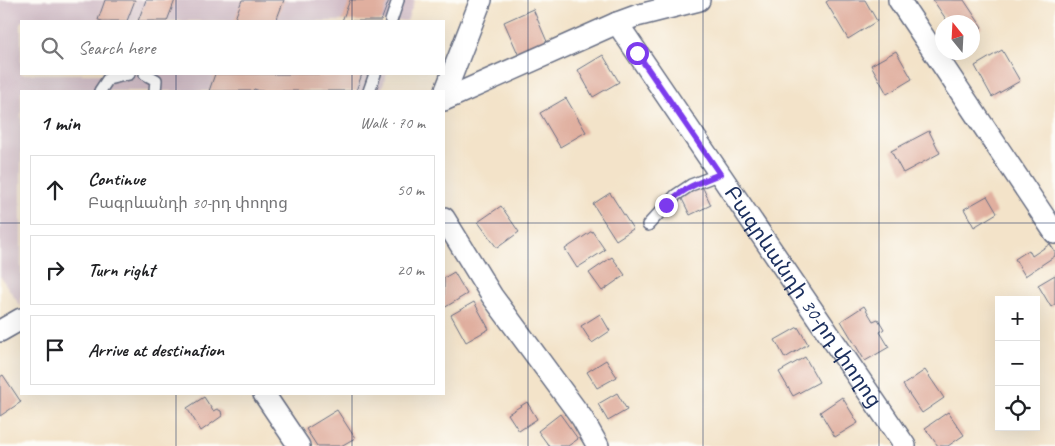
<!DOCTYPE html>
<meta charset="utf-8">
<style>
:root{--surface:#fff;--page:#f2f2f2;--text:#202124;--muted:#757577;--line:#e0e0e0}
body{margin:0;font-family:Caveat,"Noto Sans Armenian",sans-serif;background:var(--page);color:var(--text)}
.controls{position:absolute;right:15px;bottom:15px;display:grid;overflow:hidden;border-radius:0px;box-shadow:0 5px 20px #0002}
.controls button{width:45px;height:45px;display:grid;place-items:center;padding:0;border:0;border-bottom:1px solid var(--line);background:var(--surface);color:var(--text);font:25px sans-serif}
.compass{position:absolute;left:935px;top:15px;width:45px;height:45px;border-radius:50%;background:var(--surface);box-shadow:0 5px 20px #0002;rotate:342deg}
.stop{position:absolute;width:15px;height:15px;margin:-11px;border:4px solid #7c3aed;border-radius:50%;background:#fff}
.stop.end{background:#7c3aed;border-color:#fff;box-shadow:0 1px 5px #0008}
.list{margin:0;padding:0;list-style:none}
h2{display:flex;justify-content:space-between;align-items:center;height:65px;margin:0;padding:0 20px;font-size:21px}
h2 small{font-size:16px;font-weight:400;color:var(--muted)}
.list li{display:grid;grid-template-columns:32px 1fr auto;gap:15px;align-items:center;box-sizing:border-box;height:70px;margin:0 10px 10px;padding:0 10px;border:1px solid var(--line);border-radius:0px}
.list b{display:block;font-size:19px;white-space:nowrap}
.list p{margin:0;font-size:16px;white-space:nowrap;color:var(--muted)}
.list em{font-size:16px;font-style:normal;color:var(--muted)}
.icon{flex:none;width:28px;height:28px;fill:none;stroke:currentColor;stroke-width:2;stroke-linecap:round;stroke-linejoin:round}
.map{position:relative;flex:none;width:1055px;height:446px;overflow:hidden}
.search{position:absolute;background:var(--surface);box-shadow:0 5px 20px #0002;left:20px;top:20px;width:425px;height:55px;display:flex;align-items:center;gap:12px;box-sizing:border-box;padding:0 18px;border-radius:0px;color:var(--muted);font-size:19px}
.panel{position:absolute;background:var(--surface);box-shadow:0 5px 20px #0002;left:20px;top:90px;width:425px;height:305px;border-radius:0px}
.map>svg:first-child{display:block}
.industrial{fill:#d2bdc7}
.building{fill:#e0af9f}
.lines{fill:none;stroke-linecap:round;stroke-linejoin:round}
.service-casing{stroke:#676e83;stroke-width:14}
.minor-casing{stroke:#676e83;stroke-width:24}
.service{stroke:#fff;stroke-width:11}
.minor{stroke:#fff;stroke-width:21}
.route{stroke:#7c3aed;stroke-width:6}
.grid{fill:none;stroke:#1b2f5e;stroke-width:1;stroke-opacity:0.55}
.labels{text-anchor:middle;stroke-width:4;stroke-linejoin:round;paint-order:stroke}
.street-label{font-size:21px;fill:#1b2f5e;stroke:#fdfcf7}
</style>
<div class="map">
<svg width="1055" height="446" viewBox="0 0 1055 446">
<rect width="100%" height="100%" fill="#fdfcf7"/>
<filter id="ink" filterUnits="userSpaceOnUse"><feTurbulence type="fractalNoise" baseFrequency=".02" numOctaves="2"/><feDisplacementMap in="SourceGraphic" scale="10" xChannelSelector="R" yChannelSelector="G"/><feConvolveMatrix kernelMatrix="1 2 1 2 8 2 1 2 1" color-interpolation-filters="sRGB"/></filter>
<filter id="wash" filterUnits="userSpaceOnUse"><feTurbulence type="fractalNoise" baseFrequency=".0096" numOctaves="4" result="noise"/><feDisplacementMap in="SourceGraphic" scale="20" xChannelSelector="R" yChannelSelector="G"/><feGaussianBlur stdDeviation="1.12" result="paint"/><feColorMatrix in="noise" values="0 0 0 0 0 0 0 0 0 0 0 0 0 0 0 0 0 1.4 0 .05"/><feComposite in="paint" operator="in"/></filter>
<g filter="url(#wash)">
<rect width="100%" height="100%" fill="#f3e3c9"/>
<polygon class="industrial" points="0,0 415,0 407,21 21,21 21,74 387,74 381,91 21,91 21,307 0,276"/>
<g id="blocks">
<g class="building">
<polygon points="105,0 135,0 127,21 103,21 98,20"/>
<polygon points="146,0 175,0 167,21 138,21"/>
<polygon points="242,0 284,0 276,21 234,21"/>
<polygon points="350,0 389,0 381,21 342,21"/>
<polygon points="829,0 865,0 877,21 848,39 826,2"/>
<polygon points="933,0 964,0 982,27 972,33 972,22 948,22"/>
<polygon points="533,9 548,44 519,56 504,22"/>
<polygon points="1002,50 1020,81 992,97 975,66"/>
<polygon points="896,51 912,79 887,94 871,65"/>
<polygon points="603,55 619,82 593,97 578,70"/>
<polygon points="215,74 362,74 356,91 260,91 254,89 253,91 209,91"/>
<polygon points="566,98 586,132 560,147 540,113"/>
<polygon points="929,131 940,153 903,173 891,151"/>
<polygon points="702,186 711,205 690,215 681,197"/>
<polygon points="610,193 633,229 616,240 593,204"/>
<polygon points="987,196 997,213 974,227 964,209"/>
<polygon points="501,206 519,232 497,248 478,222"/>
<polygon points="592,231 605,250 577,268 565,249"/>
<polygon points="1050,244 1055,252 1055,256 1025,276 1015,259 1029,250 1032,256"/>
<polygon points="612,257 625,275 602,291 589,273"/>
<polygon points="454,272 467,294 444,308 444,278"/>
<polygon points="1055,275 1055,304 1051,307 1038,285"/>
<polygon points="474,302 489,329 466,342 451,315"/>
<polygon points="864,306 873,321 878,319 884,329 880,332 889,347 865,361 841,321"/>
<polygon points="600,314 610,331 592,343 581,326"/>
<polygon points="798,327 808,344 785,358 775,340"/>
<polygon points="805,357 819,382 793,396 779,372"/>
<polygon points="606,360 617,377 597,388 587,372"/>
<polygon points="925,370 944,398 922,413 903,385"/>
<polygon points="3,375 21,402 0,416 0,377"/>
<polygon points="617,393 627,410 608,421 598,404"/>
<polygon points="204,397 213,411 217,409 221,411 222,416 201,431 187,408"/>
<polygon points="842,397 858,423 835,437 820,412"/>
<polygon points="527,402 537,419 519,431 508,414"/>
<polygon points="337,410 355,438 341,446 317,446 306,429"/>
<polygon points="948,412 964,435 948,446 938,446 925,428"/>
<polygon points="560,414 578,439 568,446 549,446 538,431"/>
</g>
</g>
</g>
<g filter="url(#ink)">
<use href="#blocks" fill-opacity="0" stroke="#676e83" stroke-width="1"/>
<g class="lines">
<g class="service-casing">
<g id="service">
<polyline points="391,21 398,0"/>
<polyline points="145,74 156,80 155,91"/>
<polyline points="100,91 108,79 129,74"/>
<polyline points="369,91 375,74"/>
<polyline points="648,225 676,195 691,185 720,174"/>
</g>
</g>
<g class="minor-casing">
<g id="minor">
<polyline points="899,0 1055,233"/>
<path id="s1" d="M617 23 905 446"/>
<polyline points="444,95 481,0"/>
<polyline points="444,100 617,23 636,16 699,0"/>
<polyline points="444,218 492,296 582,418 598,446"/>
<polyline points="0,331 21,319"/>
<polyline points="264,394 299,446"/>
</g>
</g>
<use href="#service" class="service"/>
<use href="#minor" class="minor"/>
</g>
</g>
<g class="lines" filter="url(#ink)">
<path class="route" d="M637 53 720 174C699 182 682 189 666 205"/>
</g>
<path class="grid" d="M176 0V21M352 0V21M528 0V446M703 0V446M879 0V446M176 74V91M352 74V91M0 223H21M444 223H1055M176 394V446M352 394V446"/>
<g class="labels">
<g class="street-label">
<text dy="7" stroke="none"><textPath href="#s1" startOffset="331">Բագրևանդի 30-րդ փողոց</textPath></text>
</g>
</g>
</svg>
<div class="controls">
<button>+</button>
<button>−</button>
<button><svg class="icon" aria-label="locate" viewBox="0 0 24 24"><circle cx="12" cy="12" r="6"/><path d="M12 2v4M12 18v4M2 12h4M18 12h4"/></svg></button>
</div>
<svg class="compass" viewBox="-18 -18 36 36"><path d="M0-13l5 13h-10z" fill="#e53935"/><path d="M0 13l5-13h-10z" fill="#757577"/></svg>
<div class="stop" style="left:637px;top:53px"></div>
<div class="stop end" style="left:666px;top:205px"></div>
<div class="search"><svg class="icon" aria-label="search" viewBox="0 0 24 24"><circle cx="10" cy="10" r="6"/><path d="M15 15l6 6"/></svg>Search here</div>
<section class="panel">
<h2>1 min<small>Walk · 70 m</small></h2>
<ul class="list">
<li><svg class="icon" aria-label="ahead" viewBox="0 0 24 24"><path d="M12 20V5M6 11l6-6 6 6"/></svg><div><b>Continue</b><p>Բագրևանդի 30-րդ փողոց</p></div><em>50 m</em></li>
<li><svg class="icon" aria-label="right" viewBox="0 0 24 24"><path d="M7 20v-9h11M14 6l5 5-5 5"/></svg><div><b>Turn right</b></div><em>20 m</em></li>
<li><svg class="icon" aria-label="arrive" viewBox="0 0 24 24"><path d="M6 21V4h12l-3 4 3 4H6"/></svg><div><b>Arrive at destination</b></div></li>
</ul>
</section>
</div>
